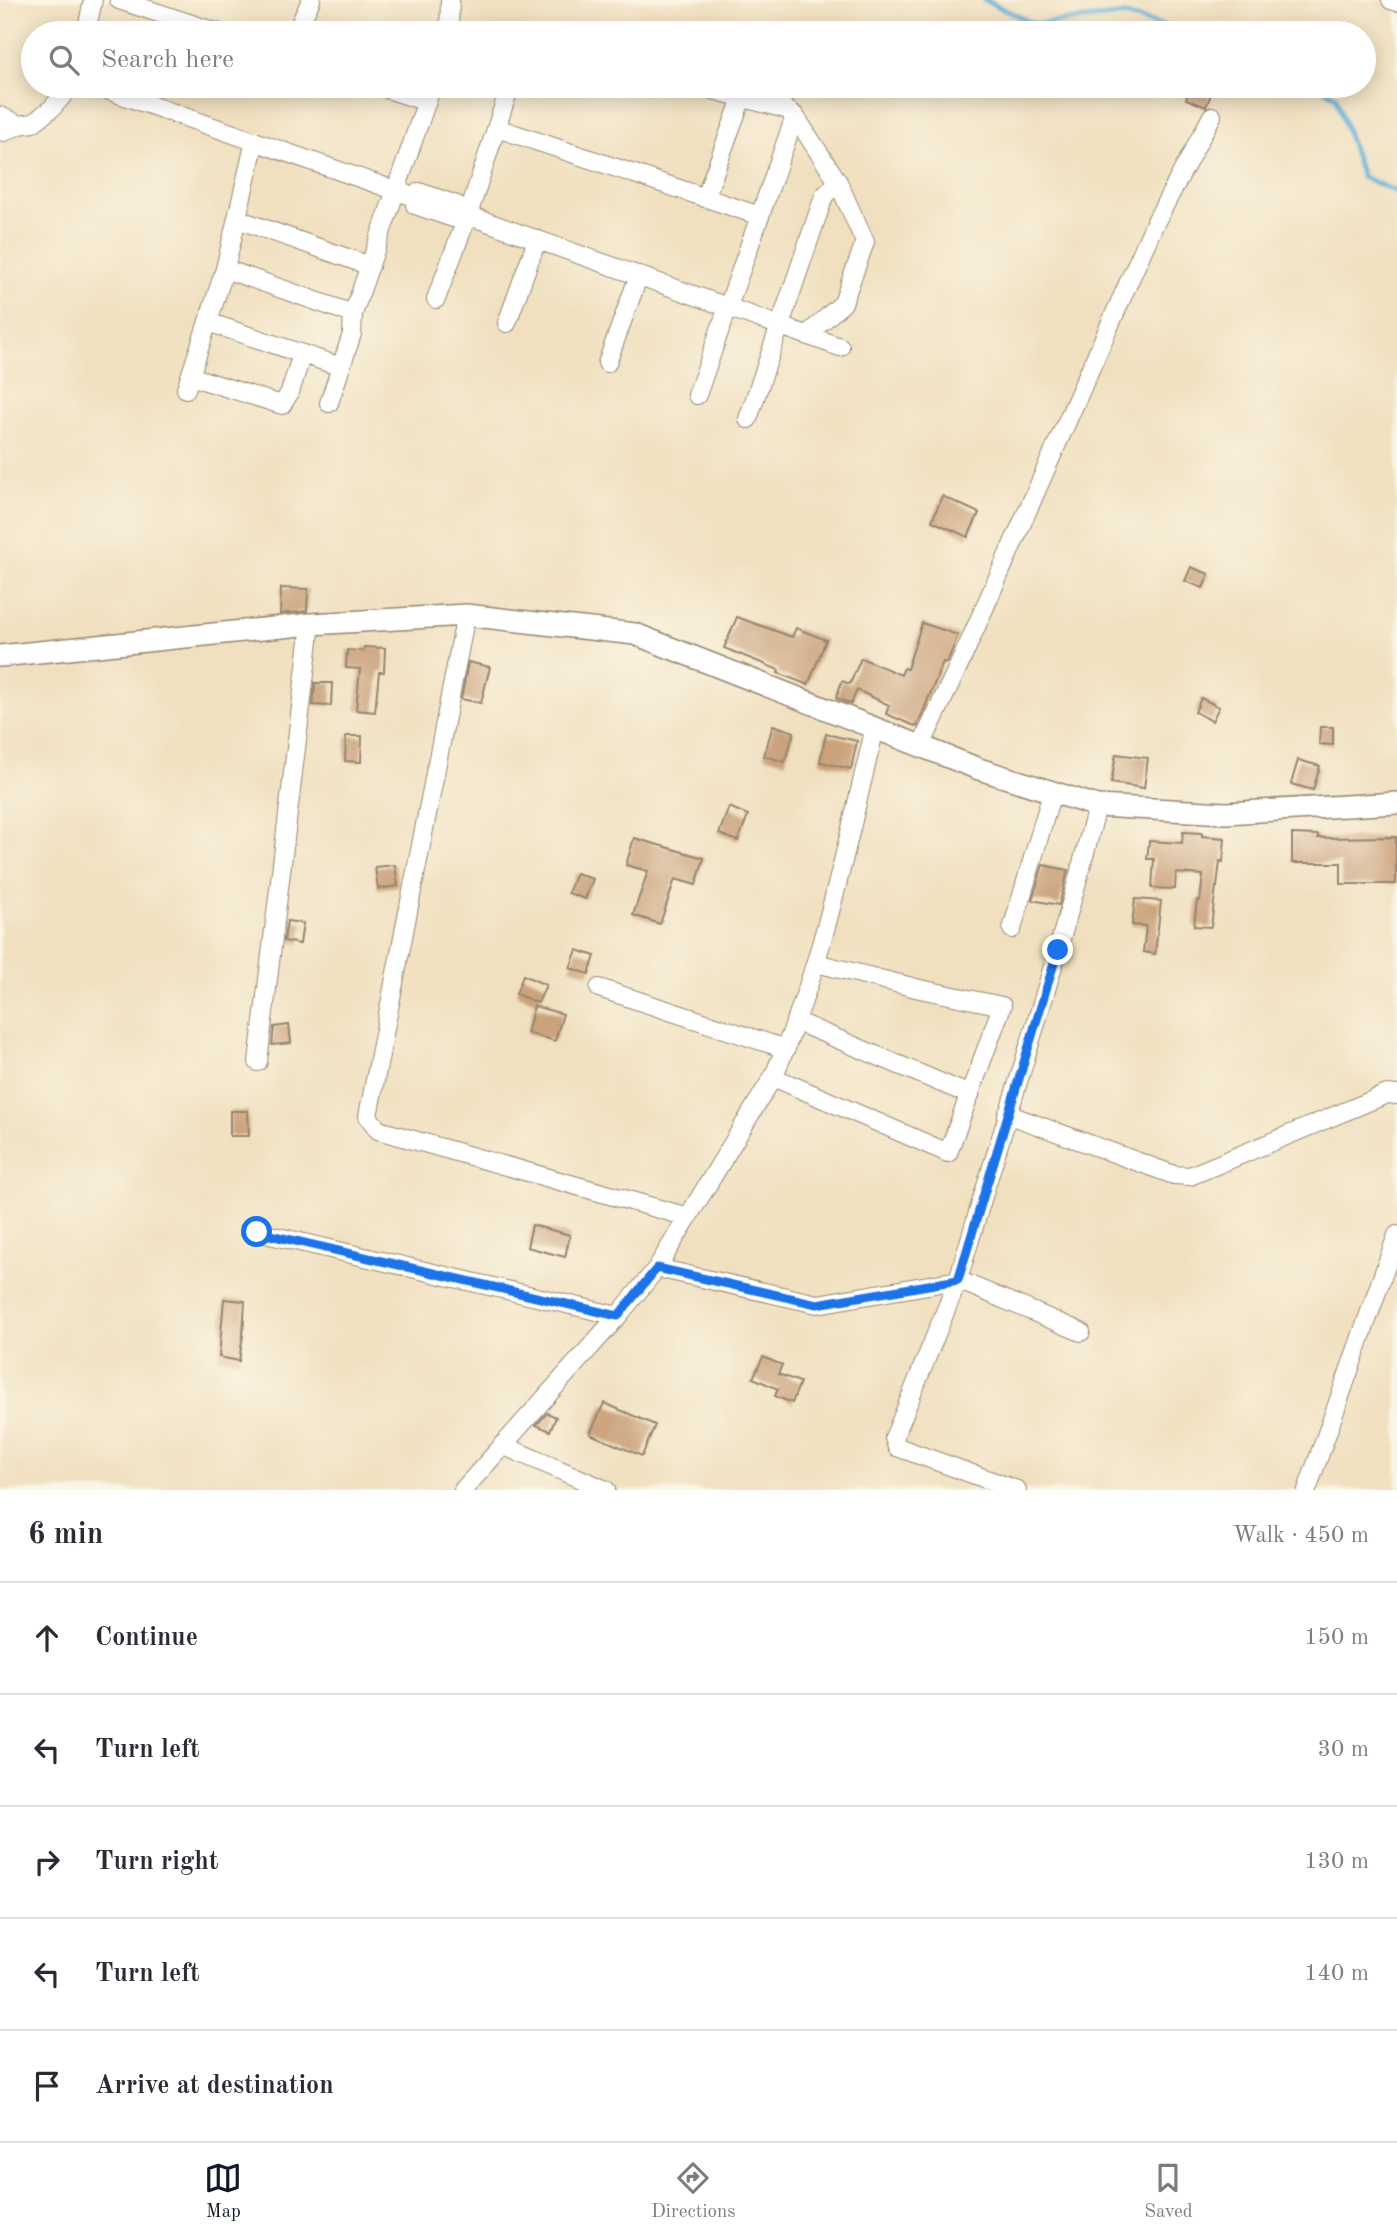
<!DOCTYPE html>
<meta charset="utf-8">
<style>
:root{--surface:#fff;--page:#f7f7f7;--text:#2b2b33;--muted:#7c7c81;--line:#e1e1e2;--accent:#111827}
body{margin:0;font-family:"Old Standard TT",serif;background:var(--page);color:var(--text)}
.stop{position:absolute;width:21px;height:21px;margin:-16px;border:5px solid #1a73e8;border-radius:50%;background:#fff}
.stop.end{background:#1a73e8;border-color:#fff;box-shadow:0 2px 7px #0008}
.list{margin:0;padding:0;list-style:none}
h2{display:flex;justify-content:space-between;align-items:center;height:91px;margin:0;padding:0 28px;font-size:30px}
h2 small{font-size:23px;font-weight:400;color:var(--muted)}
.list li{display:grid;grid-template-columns:46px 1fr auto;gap:21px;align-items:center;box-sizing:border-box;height:112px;padding:0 28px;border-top:2px solid var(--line)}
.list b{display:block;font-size:26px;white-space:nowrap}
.list em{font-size:23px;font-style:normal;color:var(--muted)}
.icon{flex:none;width:38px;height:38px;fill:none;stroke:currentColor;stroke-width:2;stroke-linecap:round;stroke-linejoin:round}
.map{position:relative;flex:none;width:1397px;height:1490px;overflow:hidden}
.search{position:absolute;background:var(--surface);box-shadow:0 4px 18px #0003;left:21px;right:21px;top:21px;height:77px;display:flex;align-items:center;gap:18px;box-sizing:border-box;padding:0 24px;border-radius:38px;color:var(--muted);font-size:26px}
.sheet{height:651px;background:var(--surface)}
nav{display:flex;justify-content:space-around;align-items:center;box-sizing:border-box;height:98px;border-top:2px solid var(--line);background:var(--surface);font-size:19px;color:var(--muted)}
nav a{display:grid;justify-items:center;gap:4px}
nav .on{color:var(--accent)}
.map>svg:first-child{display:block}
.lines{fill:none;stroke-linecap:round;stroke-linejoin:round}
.stream{stroke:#5aacd5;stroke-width:5}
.building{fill:#caa27c}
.minor-casing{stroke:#96856f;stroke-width:20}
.tertiary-casing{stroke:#96856f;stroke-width:24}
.minor{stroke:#fff;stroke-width:18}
.tertiary{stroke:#fff;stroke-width:21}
.route{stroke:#1a73e8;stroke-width:9}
</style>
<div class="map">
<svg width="1397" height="1490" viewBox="0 0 1397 1490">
<rect width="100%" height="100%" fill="#fcf5e5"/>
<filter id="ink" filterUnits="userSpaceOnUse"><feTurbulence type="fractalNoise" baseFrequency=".0143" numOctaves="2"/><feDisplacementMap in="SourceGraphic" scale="14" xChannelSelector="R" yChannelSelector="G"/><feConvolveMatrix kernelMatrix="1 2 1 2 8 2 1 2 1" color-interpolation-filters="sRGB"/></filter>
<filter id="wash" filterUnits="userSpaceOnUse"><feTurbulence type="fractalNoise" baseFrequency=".00686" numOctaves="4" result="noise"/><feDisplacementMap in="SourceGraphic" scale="28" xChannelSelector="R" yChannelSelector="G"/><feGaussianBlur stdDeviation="1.57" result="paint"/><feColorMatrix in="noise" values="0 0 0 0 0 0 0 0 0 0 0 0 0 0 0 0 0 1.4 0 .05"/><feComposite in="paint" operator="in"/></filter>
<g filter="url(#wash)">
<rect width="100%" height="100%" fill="#f0e0c0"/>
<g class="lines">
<g class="stream">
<polyline points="985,0 1034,24 1125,15 1169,27 1173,33"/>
<polyline points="1320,86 1336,97 1362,177 1397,192"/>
</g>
</g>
<g id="blocks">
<g class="building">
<polygon points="1191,86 1214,86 1206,107 1186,99"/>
<polygon points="942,496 979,513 968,537 932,521"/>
<polygon points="1191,567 1209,574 1203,588 1185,581"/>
<polygon points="281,588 308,589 307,611 280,614"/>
<polygon points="737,617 792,637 796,628 826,640 808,685 778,673 779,670 724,648"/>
<polygon points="922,623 958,635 947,663 943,662 917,727 886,714 889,705 857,690 851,704 836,698 842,681 850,684 861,658 901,675 904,668 907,669"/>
<polygon points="364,647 385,648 384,672 379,672 375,712 356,710 360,669 346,668 347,650 364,651"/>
<polygon points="468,662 490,667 481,703 461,699"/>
<polygon points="315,683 332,683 331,706 313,705"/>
<polygon points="1201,698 1219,707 1212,721 1195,712"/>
<polygon points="773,725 794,732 785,762 764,756"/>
<polygon points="1320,727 1333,727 1333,745 1319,744"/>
<polygon points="826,734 857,741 851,769 820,762"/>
<polygon points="346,736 362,736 361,762 345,761"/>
<polygon points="1116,754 1148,758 1144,788 1111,783"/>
<polygon points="1298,760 1320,766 1313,790 1291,784"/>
<polygon points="729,807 748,815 738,841 719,834"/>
<polygon points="1183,832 1202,833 1202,836 1225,838 1223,862 1220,861 1217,887 1216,887 1211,927 1194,926 1197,900 1200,901 1203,875 1176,873 1175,889 1152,888 1154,859 1147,859 1149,841 1182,843"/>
<polygon points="1292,834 1318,835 1318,838 1396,837 1396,884 1341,884 1341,863 1292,863"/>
<polygon points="634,838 704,858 696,885 675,879 660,924 633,915 648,871 626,865"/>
<polygon points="395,865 398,886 378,889 375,867"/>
<polygon points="1043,865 1068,870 1059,905 1032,900"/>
<polygon points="576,873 593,879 585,899 568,893"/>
<polygon points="1135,899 1161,901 1155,954 1143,952 1146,926 1132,925"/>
<polygon points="287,921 303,923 300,944 284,941"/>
<polygon points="577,950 595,956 589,974 570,968"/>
<polygon points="523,975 546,985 538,1003 516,994"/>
<polygon points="534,1006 563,1014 555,1041 527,1033"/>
<polygon points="289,1025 291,1043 272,1045 274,1027"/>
<polygon points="230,1111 248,1111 249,1136 230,1136"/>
<polygon points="532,1225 570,1235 565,1257 527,1247"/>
<polygon points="224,1299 245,1301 243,1335 239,1361 219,1357"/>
<polygon points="763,1357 782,1365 778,1374 800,1382 792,1403 775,1396 778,1389 753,1378"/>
<polygon points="604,1403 655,1425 642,1456 590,1434"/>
<polygon points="547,1413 556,1417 550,1431 536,1425"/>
</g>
</g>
</g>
<g filter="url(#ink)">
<use href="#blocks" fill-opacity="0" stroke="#96856f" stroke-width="2"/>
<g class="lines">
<g class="minor-casing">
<g id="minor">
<polyline points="119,0 219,33"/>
<polyline points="1391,0 1397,2"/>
<polyline points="86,33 93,0"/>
<polyline points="296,33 311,0"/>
<polyline points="449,33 450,0"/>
<polyline points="96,86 417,198"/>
<polyline points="378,86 427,102"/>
<polyline points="698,86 786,109 795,116 838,182 865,242 843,303 807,335"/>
<polyline points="0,116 19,125"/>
<polyline points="497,128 760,216"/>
<polyline points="0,131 4,132 19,125 33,123 52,108 71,86"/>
<polygon points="419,192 457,205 459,212 453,218 415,205"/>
<polyline points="705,198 742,98"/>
<polyline points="459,212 840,347"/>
<polyline points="237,219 370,266"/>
<polyline points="225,269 353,314"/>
<polyline points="436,299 468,215 510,86"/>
<polyline points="208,322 341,367"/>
<polyline points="507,323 537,240"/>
<polyline points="607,363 639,275"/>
<polyline points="190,376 282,405 290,392 302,354"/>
<polyline points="186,389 225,269 255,141"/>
<polyline points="697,395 795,116"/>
<polyline points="329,403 352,334 353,314 432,86"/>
<polyline points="748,419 824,196 838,182"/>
<polyline points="466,615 368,1116 378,1130 688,1217"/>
<polyline points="921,746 964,654 1154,225 1212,116"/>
<polyline points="1012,929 1052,793"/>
<polyline points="599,988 786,1049"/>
<polyline points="795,1021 970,1095"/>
<polyline points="258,1062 311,624"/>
<polyline points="773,1077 948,1153 1002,1006 920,989 816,963"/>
<polyline points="1007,1114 1174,1175 1190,1176 1387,1094 1397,1095"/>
<polyline points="257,1232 618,1316"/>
<path d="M657 1268 817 1304 958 1280C1004 1122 1057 966 1097 806"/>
<polyline points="502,1445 606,1490"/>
<path d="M463 1490 618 1316 657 1268 773 1077C823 967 846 845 875 728"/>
<polyline points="1017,1490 897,1447 894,1438 958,1280 1081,1332"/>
<polyline points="1307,1490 1397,1235"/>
</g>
</g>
<g class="tertiary-casing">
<polyline id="tertiary" points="0,656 311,624 466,615 635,634 979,769 1097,806 1226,813 1397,803"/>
</g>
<use href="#minor" class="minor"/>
<use href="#tertiary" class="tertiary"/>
</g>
</g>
<g class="lines" filter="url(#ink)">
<polyline class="route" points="257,1232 618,1316 657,1268 817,1304 958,1280 1058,950"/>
</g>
</svg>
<div class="stop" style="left:257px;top:1232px"></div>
<div class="stop end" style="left:1058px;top:950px"></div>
<div class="search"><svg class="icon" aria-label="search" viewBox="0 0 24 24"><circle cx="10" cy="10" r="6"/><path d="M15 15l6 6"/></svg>Search here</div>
</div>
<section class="sheet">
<h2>6 min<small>Walk · 450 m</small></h2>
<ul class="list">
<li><svg class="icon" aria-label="ahead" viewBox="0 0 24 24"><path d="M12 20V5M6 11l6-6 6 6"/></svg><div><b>Continue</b></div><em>150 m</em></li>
<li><svg class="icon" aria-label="left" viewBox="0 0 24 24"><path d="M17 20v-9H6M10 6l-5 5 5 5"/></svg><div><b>Turn left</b></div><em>30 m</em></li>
<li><svg class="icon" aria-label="right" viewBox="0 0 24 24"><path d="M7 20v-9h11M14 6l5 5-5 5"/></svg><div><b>Turn right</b></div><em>130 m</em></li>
<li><svg class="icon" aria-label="left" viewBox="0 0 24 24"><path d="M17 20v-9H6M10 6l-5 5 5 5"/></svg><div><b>Turn left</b></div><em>140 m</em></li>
<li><svg class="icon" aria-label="arrive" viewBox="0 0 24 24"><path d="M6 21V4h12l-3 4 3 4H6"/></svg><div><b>Arrive at destination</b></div></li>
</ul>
</section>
<nav>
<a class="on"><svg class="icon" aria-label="map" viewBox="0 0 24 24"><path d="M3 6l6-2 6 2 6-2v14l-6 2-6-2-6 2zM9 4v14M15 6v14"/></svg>Map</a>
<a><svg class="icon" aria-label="directions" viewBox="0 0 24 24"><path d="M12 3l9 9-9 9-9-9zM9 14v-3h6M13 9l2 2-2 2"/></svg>Directions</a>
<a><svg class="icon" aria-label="saved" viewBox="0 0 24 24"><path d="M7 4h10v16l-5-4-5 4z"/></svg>Saved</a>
</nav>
